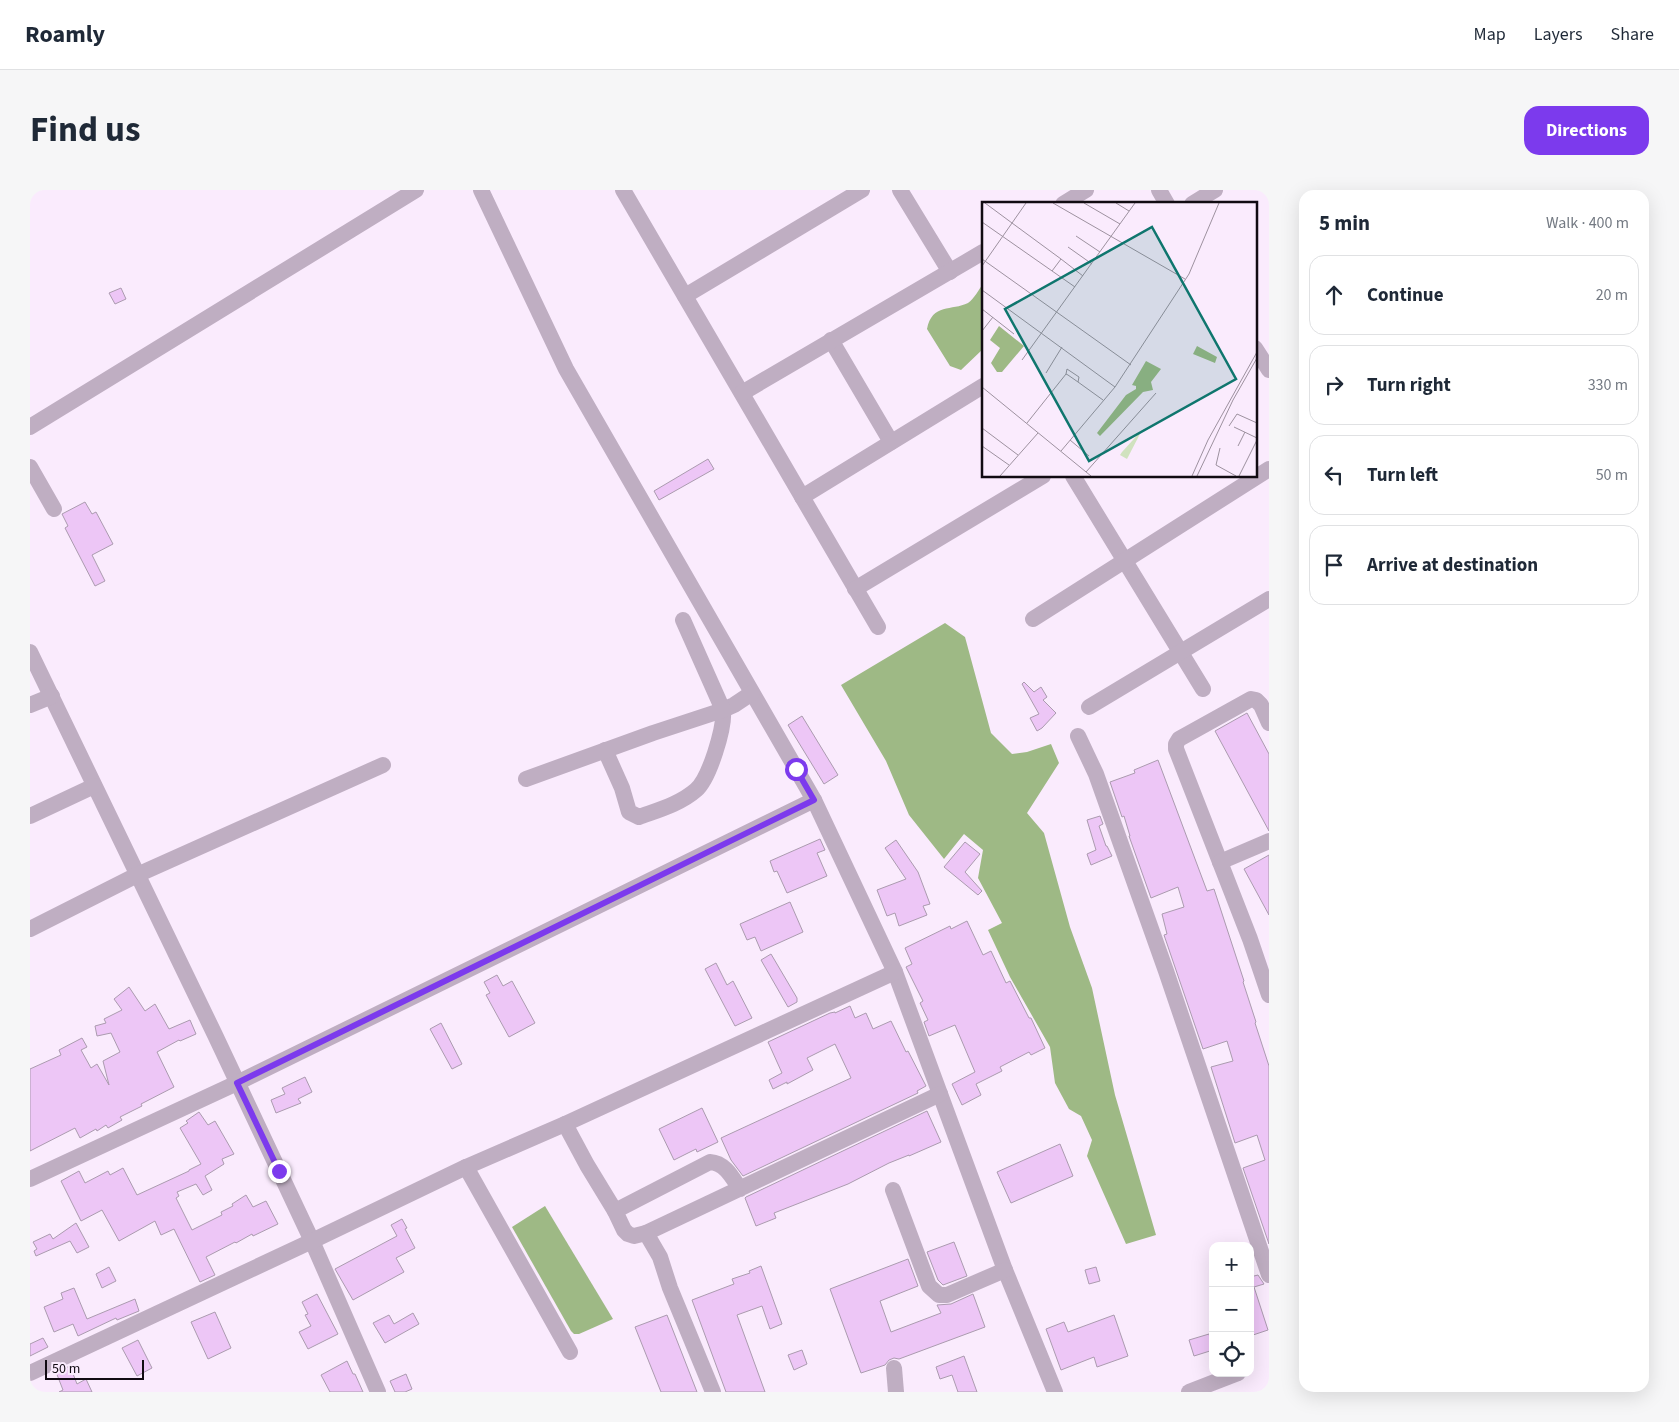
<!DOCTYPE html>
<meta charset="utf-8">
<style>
:root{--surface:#fff;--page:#f6f6f7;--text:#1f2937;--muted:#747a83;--line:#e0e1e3;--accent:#7c3aed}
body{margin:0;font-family:"Source Sans 3",sans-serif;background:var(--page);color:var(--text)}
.controls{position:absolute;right:15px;bottom:15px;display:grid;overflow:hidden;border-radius:10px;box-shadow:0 5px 20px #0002}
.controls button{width:45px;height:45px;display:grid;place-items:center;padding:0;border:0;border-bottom:1px solid var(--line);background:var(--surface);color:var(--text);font:25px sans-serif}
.scale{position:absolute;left:15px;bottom:12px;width:99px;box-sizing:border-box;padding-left:5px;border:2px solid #110b12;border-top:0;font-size:14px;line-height:18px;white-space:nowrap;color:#110b12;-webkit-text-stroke:4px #faebfd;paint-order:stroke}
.stop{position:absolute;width:15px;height:15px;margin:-11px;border:4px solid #7c3aed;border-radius:50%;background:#fff}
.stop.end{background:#7c3aed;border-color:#fff;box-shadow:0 1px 5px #0008}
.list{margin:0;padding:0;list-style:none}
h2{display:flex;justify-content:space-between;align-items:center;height:65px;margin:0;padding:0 20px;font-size:21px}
h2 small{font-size:16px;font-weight:400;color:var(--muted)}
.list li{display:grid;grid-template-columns:32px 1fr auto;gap:15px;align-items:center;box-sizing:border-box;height:80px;margin:0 10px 10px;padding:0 10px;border:1px solid var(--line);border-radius:15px}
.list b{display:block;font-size:19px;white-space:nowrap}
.list em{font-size:16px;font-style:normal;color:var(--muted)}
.icon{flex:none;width:28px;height:28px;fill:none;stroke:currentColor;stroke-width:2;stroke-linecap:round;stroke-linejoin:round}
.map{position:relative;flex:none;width:1239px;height:1202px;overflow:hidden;border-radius:15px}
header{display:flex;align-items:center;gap:30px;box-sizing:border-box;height:70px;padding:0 25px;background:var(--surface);border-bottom:1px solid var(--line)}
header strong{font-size:24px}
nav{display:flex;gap:28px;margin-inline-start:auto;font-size:18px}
.intro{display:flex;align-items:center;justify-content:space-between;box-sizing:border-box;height:120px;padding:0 30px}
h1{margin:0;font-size:35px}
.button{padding:12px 22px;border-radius:15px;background:var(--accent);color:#fff;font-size:18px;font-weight:700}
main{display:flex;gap:30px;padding:0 30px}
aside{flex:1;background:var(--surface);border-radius:15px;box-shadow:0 5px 20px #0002}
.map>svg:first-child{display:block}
.water{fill:#9eb985}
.building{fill:#edc6f6;stroke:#ab9baf}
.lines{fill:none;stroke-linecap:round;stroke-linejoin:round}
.minor{stroke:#bfaec2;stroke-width:16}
.route{stroke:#7c3aed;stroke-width:6}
.inset-road{fill:none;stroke:#9d919f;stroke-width:1}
.view{fill:#0f766e;fill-opacity:0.15;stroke:#0f766e;stroke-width:2.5}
.inset-edge{fill:none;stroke:#110b12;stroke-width:2.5}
</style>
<header>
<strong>Roamly</strong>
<nav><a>Map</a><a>Layers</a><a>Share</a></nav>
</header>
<div class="intro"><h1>Find us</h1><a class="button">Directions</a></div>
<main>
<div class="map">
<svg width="1239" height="1202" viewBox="0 0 1239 1202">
<rect width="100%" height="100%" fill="#faebfd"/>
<g class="water">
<path d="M953 94V159L931 180 920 176 897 139C902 113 922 121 938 113 944 109 949 99 953 94Z"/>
<polygon points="915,433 935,447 961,543 982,564 997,562 1021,554 1029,573 997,623 1014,643 1040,737 1062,798 1085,905 1126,1045 1096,1054 1057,966 1062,950 1051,926 1039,919 1025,893 1020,857 980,787 958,740 972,733 948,688 953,660 934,644 914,669 879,625 856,571 811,495"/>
<polygon points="515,1016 583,1129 549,1144 544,1144 541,1141 482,1037"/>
</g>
<g class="building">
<polygon points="91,98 96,109 85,114 79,103"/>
<polygon points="678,269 684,279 629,310 624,301"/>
<polygon points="55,312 62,324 66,322 83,354 62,365 75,391 65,396 35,338 38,336 32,324"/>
<polygon points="994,492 1004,502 1011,497 1017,507 1013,510 1026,523 1012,538 1007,541 1000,528 1009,524 992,494"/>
<polygon points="1217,523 1239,564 1239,641 1185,541"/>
<polygon points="772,526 808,585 794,594 758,535"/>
<polygon points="1128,570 1177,701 1184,699 1214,791 1213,792 1226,832 1225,833 1239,876 1239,1054 1213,978 1235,970 1227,945 1205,953 1181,877 1203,871 1197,851 1173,859 1134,745 1137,744 1132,724 1154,717 1148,697 1121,708 1099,646 1100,646 1094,626 1092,627 1080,592 1105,583 1104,580"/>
<polygon points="1070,626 1073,634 1069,636 1076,656 1077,656 1082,666 1061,675 1057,664 1066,660 1057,630"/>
<polygon points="790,649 795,660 787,663 797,686 757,703 747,681 744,682 740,671"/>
<polygon points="866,650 888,682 900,714 893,716 897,725 869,736 865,723 857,726 847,700 876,689 855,658"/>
<polygon points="935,652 950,664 935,682 952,701 948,705 914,677"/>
<polygon points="1239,665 1239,725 1214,679"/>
<polygon points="760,712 773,742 731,761 725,747 717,750 710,734"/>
<polygon points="937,731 953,765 961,761 976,793 980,791 999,828 1001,828 1015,858 1001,865 999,862 970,877 972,881 946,894 951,905 932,915 922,894 945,882 925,835 899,846 894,832 898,830 890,813 893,811 876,777 882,774 875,758 920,736 921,739"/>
<polygon points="741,764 767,808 767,812 758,817 731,770"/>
<polygon points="686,773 697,795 703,791 722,828 705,836 675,779"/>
<polygon points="467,785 473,796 482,791 505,833 479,847 456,805 460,803 454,792"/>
<polygon points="99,797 115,821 125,814 139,839 160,830 166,844 150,851 149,850 127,862 144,897 111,914 112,916 90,927 92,930 78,938 76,935 67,941 66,939 50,948 45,938 0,961 0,879 31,865 29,860 52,848 57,857 51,860 61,878 67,874 79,895 73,871 90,862 81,843 67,846 65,836 76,833 74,829 92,820 84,809"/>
<polygon points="820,816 825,828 836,823 843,839 861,831 876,862 878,861 896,896 887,901 888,903 713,986 701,970 691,948 821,888 805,854 777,868 783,880 757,894 757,892 743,899 739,890 752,883 738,852 800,823 805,822 805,823"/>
<polygon points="411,833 432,874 422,879 400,839"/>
<polygon points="275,887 282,902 268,909 271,913 246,923 241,910 255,904 252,898"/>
<polygon points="672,918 688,952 667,962 666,959 644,970 629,939"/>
<polygon points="897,921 911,952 879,966 879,965 859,973 818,994 744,1023 746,1028 726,1036 715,1008 716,1007"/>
<polygon points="169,922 178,935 185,931 204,964 192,969 194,974 175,986 182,1000 173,1005 166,994 147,1002 149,1006 146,1008 162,1040 192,1025 191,1022 203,1016 202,1014 216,1005 223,1017 236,1011 248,1034 223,1046 222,1044 206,1053 205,1052 176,1067 185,1085 170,1092 144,1039 131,1045 125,1031 89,1051 72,1020 51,1031 31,991 49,981 55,993 78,981 80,985 93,978 107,1005 159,981 159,980 171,974 150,938 158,933 156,931"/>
<polygon points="1030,954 1043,986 981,1013 967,982"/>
<polygon points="372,1029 377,1038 375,1039 385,1058 366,1068 374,1082 323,1110 305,1079 367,1046 361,1035"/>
<polygon points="46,1033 59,1057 47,1063 40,1051 6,1066 4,1061 7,1059 3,1052 20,1044 23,1049"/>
<polygon points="924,1052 937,1086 913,1095 908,1090 897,1062"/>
<polygon points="878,1069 888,1096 850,1111 861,1142 911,1123 907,1115 921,1114 943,1104 955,1137 869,1169 864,1168 859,1170 855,1175 831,1183 800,1099"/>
<polygon points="731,1076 752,1134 740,1139 732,1116 707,1125 735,1202 696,1202 662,1110 704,1094 702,1089 720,1083 719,1081"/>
<polygon points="79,1077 86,1091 72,1098 66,1084"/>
<polygon points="1066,1077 1070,1091 1059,1094 1055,1080"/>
<polygon points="1228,1085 1234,1094 1224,1097 1238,1140 1220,1146 1220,1087"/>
<polygon points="44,1098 57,1129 105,1109 109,1121 87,1130 86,1128 48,1146 43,1134 24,1142 14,1117 33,1109 31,1103"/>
<polygon points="287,1104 308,1144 278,1159 269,1142 281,1136 275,1125 278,1124 272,1112"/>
<polygon points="185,1122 201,1158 178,1169 161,1132"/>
<polygon points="383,1123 389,1134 355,1153 343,1133 359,1125 364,1134"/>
<polygon points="637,1125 667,1202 631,1202 605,1137"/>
<polygon points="1084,1125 1098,1166 1067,1177 1064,1167 1031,1180 1016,1139 1034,1132 1038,1142"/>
<polygon points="1179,1144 1183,1160 1164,1166 1159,1150"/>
<polygon points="13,1148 18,1157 0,1166 0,1154"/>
<polygon points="108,1150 122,1178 107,1186 92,1158"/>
<polygon points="772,1160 777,1174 764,1180 758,1165"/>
<polygon points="934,1166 947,1202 928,1202 922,1185 910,1189 906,1177"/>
<polygon points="317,1171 323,1184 325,1184 333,1202 300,1202 291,1185"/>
<polygon points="40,1176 47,1194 56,1189 62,1202 29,1202 33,1200 26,1182"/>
<polygon points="376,1184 382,1199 375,1202 365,1202 360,1191"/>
</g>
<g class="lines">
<g class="minor">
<polyline points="451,0 536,179 784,610 865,782 975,1080 1025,1202"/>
<polyline points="593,0 848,437"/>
<polyline points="870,0 920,82"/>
<polyline points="1129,0 1137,14"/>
<polyline points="1033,14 1056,0"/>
<polyline points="1162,14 1185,0"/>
<polyline points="655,106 832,0"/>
<polyline points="801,150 861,252"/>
<polyline points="1225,158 1239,180"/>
<polyline points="712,203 953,62"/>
<polyline points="0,237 386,0"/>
<polyline points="0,277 24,319"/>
<polyline points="1043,286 1173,499"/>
<polyline points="772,307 953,196"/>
<polyline points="825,399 1013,286"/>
<polyline points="1003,429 1239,279"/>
<polyline points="0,462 185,845 282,1051 348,1202"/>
<polyline points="0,515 22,506"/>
<polyline points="1059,517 1239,409"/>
<polyline points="1239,533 1231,515 1226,510 1221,509 1149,549 1146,554 1146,559 1220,749 1239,805"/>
<polyline points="1048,546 1066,584 1136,781 1239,1085"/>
<path d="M575 560 592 598 599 622 609 627C628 620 650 614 666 600 679 589 695 538 693 520L704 515 722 503"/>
<polyline points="496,589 623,543 693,520 653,430"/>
<polyline points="0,626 64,596"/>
<polyline points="1190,672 1239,651"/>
<polyline points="0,739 107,685 353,575"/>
<polyline points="535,934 557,975 585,1021"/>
<polyline points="436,977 540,1162"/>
<polyline points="0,989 207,893 784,610"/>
<path d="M710 999C702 987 695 973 680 972L585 1021 594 1040 598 1044 604 1046 616 1043 910 904"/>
<polyline points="863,1000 899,1096 909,1105 917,1105 975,1080"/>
<polyline points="616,1043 630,1067 640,1098 683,1202"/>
<polyline points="864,1178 866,1202"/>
<polyline points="0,1183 282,1051 436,977 535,934 865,782"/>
<polyline points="1159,1202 1208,1183"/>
</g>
</g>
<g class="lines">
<polyline class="route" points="249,981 207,893 784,610 766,579"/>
</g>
<g transform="translate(952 12)">
<rect width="275" height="275" fill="#faebfd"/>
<path d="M160 228 145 257 138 253 140 250Z" fill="#d0e2bf"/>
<path d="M17 124 42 144 20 170H15L9 161 18 146 8 138ZM215 144 235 155 233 161 211 152ZM164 159 179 167 169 180 171 188 161 190 118 234 115 231 144 193 154 187V184L150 183Z" fill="#9eb985"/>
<path class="inset-road" d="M3 1 30 21M71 1 203 77M102 1 138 22M134 1 147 9M0 20 93 85M30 21 79 57M94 34 118 50M86 45 110 62M0 57 149 163M0 64 44 1M70 69 79 57 101 74M0 88 133 185M0 107 32 132M0 129 11 115M40 158 153 1M64 171 80 145M96 180 97 175 85 167 84 172 86 173 96 180 121 198M0 185 109 274M45 221 84 172M247 224 255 212 275 221M252 225 275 236M0 226 36 253M88 238 107 254M0 244 27 263M256 244 263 230M238 246 234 263 254 274M79 249 133 185 207 72 237 1M104 270 174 191M18 274 56 231M210 274 226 238 275 150M215 274 251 198 275 156M257 274 275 238"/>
<path class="view" d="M170 25 254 177 107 259 23 107Z"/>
<rect width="275" height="275" class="inset-edge"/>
</g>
</svg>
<div class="controls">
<button>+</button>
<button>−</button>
<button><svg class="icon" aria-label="locate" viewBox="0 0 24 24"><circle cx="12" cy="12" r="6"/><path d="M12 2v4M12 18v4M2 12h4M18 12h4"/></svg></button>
</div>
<div class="scale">50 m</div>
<div class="stop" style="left:766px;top:579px"></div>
<div class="stop end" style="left:249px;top:981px"></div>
</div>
<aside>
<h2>5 min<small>Walk · 400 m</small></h2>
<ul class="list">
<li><svg class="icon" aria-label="ahead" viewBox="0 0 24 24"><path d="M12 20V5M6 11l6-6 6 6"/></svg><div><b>Continue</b></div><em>20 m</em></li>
<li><svg class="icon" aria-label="right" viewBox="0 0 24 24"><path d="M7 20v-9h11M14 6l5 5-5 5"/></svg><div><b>Turn right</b></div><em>330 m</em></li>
<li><svg class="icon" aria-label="left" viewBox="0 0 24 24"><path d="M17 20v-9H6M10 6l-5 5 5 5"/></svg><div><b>Turn left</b></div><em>50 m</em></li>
<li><svg class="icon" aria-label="arrive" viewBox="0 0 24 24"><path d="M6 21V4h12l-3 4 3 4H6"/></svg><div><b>Arrive at destination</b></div></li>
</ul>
</aside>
</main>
